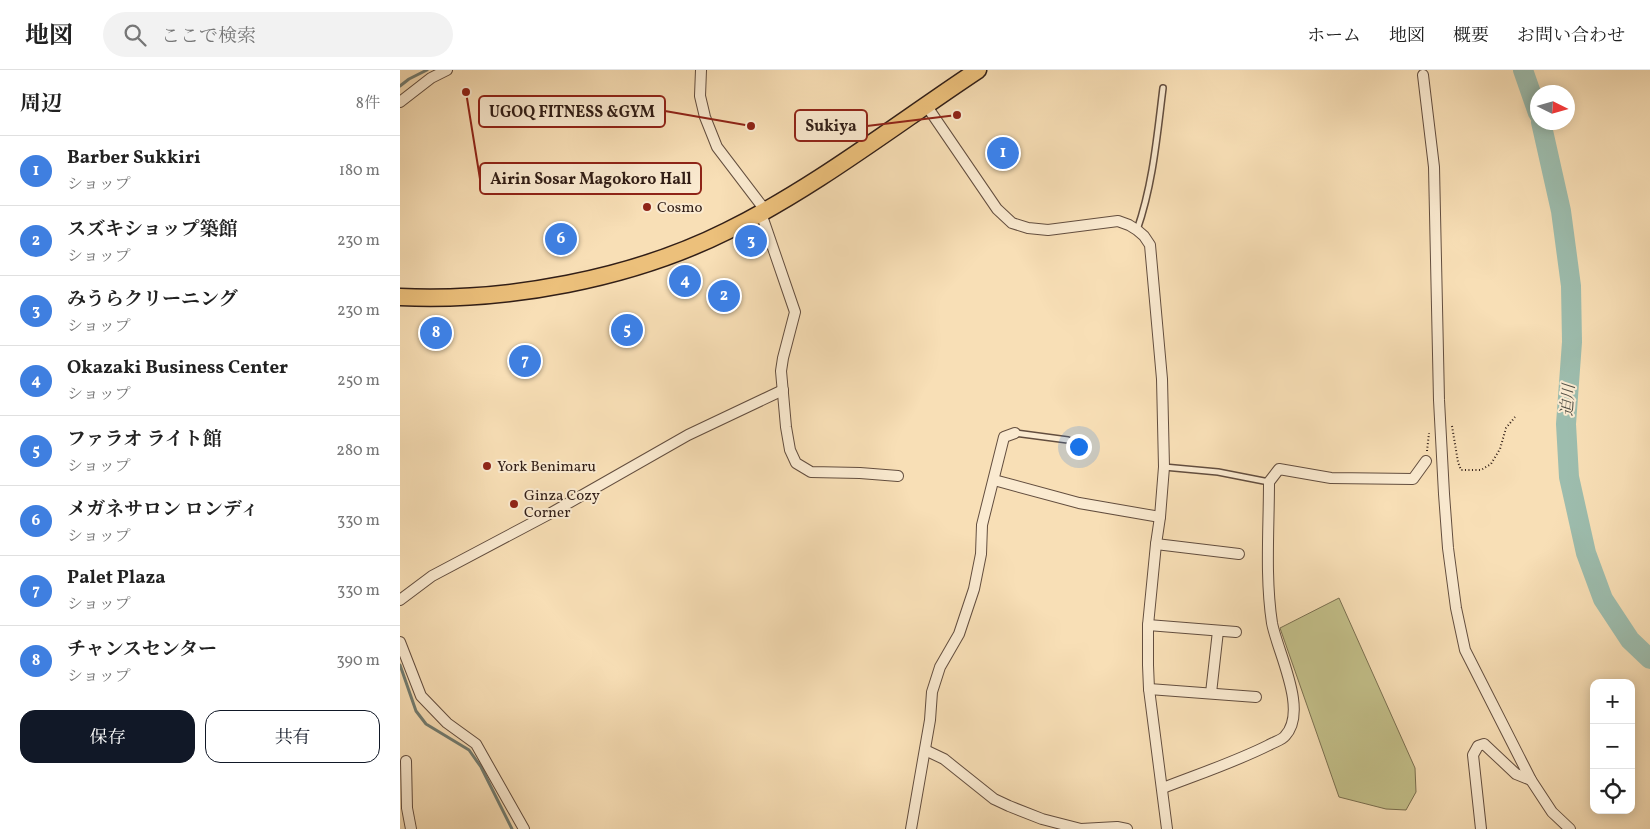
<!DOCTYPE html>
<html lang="ja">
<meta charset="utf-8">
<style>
:root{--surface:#fff;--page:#f2f2f2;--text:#222;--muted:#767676;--line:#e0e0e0;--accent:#111827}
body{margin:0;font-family:Vollkorn,"Noto Serif JP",serif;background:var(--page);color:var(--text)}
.controls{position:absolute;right:15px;bottom:15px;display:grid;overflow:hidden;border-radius:10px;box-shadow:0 2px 12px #0003}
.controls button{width:45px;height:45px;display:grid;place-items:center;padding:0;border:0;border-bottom:1px solid var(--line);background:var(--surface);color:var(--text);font:25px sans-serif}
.compass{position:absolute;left:1130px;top:15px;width:45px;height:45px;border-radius:50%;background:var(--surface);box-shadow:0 2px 12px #0003;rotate:95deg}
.you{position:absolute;left:678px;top:376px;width:18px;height:18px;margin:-12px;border:4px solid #fff;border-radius:50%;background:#1a73e8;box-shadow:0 0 0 8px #1a73e833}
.badge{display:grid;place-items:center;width:32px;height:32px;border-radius:50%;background:var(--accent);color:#fff;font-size:16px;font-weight:700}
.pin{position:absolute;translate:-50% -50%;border:2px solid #fff;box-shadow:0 1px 5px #0006}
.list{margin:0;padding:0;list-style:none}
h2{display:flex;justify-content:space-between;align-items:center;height:65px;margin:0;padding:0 20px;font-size:21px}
h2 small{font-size:16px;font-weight:400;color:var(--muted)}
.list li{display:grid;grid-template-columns:32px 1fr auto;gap:15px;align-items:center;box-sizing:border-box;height:70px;padding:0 20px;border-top:1px solid var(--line)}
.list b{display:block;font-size:19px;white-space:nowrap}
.list p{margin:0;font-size:16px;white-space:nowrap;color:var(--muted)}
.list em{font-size:16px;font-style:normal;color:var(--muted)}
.actions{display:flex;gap:10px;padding:15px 20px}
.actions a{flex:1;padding:11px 0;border:1px solid var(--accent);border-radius:15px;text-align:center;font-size:18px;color:var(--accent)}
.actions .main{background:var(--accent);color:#fff}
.icon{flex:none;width:28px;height:28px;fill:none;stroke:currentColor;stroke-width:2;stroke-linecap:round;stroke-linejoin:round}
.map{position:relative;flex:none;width:1250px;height:759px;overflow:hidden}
header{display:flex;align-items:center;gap:30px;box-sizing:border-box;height:70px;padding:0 25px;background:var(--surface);border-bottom:1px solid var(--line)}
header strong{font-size:24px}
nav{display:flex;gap:28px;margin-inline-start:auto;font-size:18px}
.search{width:350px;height:45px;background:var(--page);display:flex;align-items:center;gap:12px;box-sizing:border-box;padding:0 18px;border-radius:28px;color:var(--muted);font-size:19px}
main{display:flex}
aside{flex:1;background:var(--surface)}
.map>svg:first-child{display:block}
.green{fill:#c3c08a;stroke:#7a6f50}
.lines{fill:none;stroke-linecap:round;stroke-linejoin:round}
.stream{stroke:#727d72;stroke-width:3}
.river{stroke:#9dbdae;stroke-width:20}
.service-casing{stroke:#634e3f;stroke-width:8}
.minor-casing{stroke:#634e3f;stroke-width:12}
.trunk-casing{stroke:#311e17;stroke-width:19}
.path{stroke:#311e17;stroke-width:2;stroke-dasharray:1 2.5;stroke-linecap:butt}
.service{stroke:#faead0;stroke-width:5}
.minor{stroke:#faead0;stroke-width:10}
.trunk{stroke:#ecc07b;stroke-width:16}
.poi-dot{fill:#8f2418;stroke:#faead0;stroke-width:2}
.labels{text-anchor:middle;stroke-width:4;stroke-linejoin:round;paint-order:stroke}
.poi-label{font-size:15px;fill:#311e17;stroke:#faead0;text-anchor:start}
.water-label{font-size:16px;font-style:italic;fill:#514e44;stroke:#faead0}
.leader{fill:none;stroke:#8f2418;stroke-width:2}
.callout-dot{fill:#8f2418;stroke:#faead0;stroke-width:2}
.callout{fill:#faead0;stroke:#8f2418;stroke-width:2}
.callout-label{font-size:16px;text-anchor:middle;font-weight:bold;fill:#311e17}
</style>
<header>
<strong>地図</strong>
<div class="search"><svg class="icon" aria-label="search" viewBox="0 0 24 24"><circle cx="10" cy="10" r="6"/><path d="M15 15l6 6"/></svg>ここで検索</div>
<nav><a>ホーム</a><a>地図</a><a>概要</a><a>お問い合わせ</a></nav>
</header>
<main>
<aside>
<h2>周辺<small>8件</small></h2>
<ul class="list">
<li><span class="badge" style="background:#3f7fe0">1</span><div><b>Barber Sukkiri</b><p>ショップ</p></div><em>180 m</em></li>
<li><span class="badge" style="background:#3f7fe0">2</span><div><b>スズキショップ築館</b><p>ショップ</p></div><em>230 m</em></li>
<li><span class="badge" style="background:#3f7fe0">3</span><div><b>みうらクリーニング</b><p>ショップ</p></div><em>230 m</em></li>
<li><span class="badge" style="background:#3f7fe0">4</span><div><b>Okazaki Business Center</b><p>ショップ</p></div><em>250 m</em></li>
<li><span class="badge" style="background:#3f7fe0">5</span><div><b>ファラオ ライト館</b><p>ショップ</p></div><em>280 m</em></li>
<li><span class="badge" style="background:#3f7fe0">6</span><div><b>メガネサロン ロンディ</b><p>ショップ</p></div><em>330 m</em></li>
<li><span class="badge" style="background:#3f7fe0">7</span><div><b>Palet Plaza</b><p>ショップ</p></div><em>330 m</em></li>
<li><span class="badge" style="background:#3f7fe0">8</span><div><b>チャンスセンター</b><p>ショップ</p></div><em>390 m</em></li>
</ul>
<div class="actions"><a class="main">保存</a><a>共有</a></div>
</aside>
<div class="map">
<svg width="1250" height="759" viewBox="0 0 1250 759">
<rect width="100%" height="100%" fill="#f8dfb6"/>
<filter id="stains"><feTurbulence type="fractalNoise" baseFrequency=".004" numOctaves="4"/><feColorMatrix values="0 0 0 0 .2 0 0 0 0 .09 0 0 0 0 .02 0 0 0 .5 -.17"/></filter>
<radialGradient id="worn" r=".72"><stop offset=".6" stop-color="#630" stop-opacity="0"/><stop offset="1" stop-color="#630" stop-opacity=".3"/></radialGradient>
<polygon class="green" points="939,528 1015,698 1016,722 1006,740 986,739 939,727 880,558"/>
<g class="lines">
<g class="stream">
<polyline points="0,16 9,9 27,0"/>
<polyline points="0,595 16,641 26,654 69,680 81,697 112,759"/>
</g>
<g class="river">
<polyline points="1123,0 1138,43"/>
<polyline points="1141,52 1161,141 1171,216 1172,272 1166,354 1169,407 1186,483 1203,529 1230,570 1250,589"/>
</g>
<g class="service-casing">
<g id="service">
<path d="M737 160C753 114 757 66 763 18"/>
<polyline points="615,363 668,370"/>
<polyline points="764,397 818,402 869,412"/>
</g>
</g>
<g class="minor-casing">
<g id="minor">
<polyline points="301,0 300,26 305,47 317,77 365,140"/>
<polyline points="1023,5 1034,97 1039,330 1044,424 1048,478 1056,538 1065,580 1131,710 1152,742 1170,759"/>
<polyline points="0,32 31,8 47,0"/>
<polyline points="526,35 597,139 612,153 628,158 648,160 718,151 729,155 737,160 744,166 750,175 762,309 764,397 760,447 756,474 748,555 748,595 749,619 767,759"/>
<polyline points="361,143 395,242 383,288 381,301 386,357 390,380 396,393 411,402 460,403 498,406"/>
<polyline points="594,410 679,433 760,447"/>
<polyline points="756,474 839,484"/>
<polyline points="0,530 32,506 151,443 288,365 383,320"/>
<polyline points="748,555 836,562"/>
<polyline points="0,572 21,626 47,653 76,674 124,759"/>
<polyline points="749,619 856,627"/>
<polyline points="811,623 818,561"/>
<polyline points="525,680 544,689 594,729 609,736 642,749 681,759 717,757 727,759"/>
<polyline points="6,691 7,738 11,759"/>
<path d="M763 718C799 704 835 692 869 675 874 672 882 670 885 666 909 641 877 581 872 553 865 507 869 458 869 412L879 399 931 408 1013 409 1026 391"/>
<polyline points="511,759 530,650 532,622 540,597 559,564 574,519 581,484 582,455 604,367 615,363"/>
<polyline points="1081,759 1073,685 1078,676 1084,674 1116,704 1131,710"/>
</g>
</g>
<g class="trunk-casing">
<path id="trunk" d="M0 227C107 232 231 209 327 161 416 117 495 55 578 0"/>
</g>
<g class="path">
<polyline points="1052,356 1058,392 1061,400 1081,400 1091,394 1100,379 1106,358 1115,347"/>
<polyline points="1027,381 1029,363"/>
</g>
<use href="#service" class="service"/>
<use href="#minor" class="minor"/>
<use href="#trunk" class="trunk"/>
</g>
<g class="poi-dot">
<circle cx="247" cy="137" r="5"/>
<circle cx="87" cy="396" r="5"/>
<circle cx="114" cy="434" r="5"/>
</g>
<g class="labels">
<g class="poi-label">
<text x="257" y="142">Cosmo</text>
<text x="97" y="401">York Benimaru</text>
<text x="124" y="430">Ginza Cozy<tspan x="124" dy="17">Corner</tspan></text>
</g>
<g class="water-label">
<text transform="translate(1167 330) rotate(-86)" y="6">迫川</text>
</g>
</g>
<path class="leader" d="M351 56L265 41M557 45L467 56M66 22L80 109"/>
<g class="callout-dot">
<circle cx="351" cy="56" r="5"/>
<circle cx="557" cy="45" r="5"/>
<circle cx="66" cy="22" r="5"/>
</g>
<g class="callout">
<rect x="79" y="26" width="186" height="31" rx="5"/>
<rect x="395" y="40" width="72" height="31" rx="5"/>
<rect x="80" y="93" width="221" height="31" rx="5"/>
</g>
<g class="callout-label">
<text x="172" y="47">UGOQ FITNESS &amp;GYM</text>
<text x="431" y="61">Sukiya</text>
<text x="191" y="114">Airin Sosar Magokoro Hall</text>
</g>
<rect width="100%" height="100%" filter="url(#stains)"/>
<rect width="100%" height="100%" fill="url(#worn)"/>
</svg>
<div class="controls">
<button>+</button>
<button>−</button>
<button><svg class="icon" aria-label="locate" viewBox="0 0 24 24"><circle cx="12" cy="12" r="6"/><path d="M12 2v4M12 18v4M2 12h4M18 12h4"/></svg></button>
</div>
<svg class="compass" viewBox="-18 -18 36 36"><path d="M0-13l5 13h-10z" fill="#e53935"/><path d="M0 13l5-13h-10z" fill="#767676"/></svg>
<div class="you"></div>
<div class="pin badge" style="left:603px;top:83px;background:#3f7fe0">1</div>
<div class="pin badge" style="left:324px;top:226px;background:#3f7fe0">2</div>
<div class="pin badge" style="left:351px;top:171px;background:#3f7fe0">3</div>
<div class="pin badge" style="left:285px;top:211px;background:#3f7fe0">4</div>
<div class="pin badge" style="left:227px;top:260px;background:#3f7fe0">5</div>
<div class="pin badge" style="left:161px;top:169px;background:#3f7fe0">6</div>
<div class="pin badge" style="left:125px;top:291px;background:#3f7fe0">7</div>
<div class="pin badge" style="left:36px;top:263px;background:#3f7fe0">8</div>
</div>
</main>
